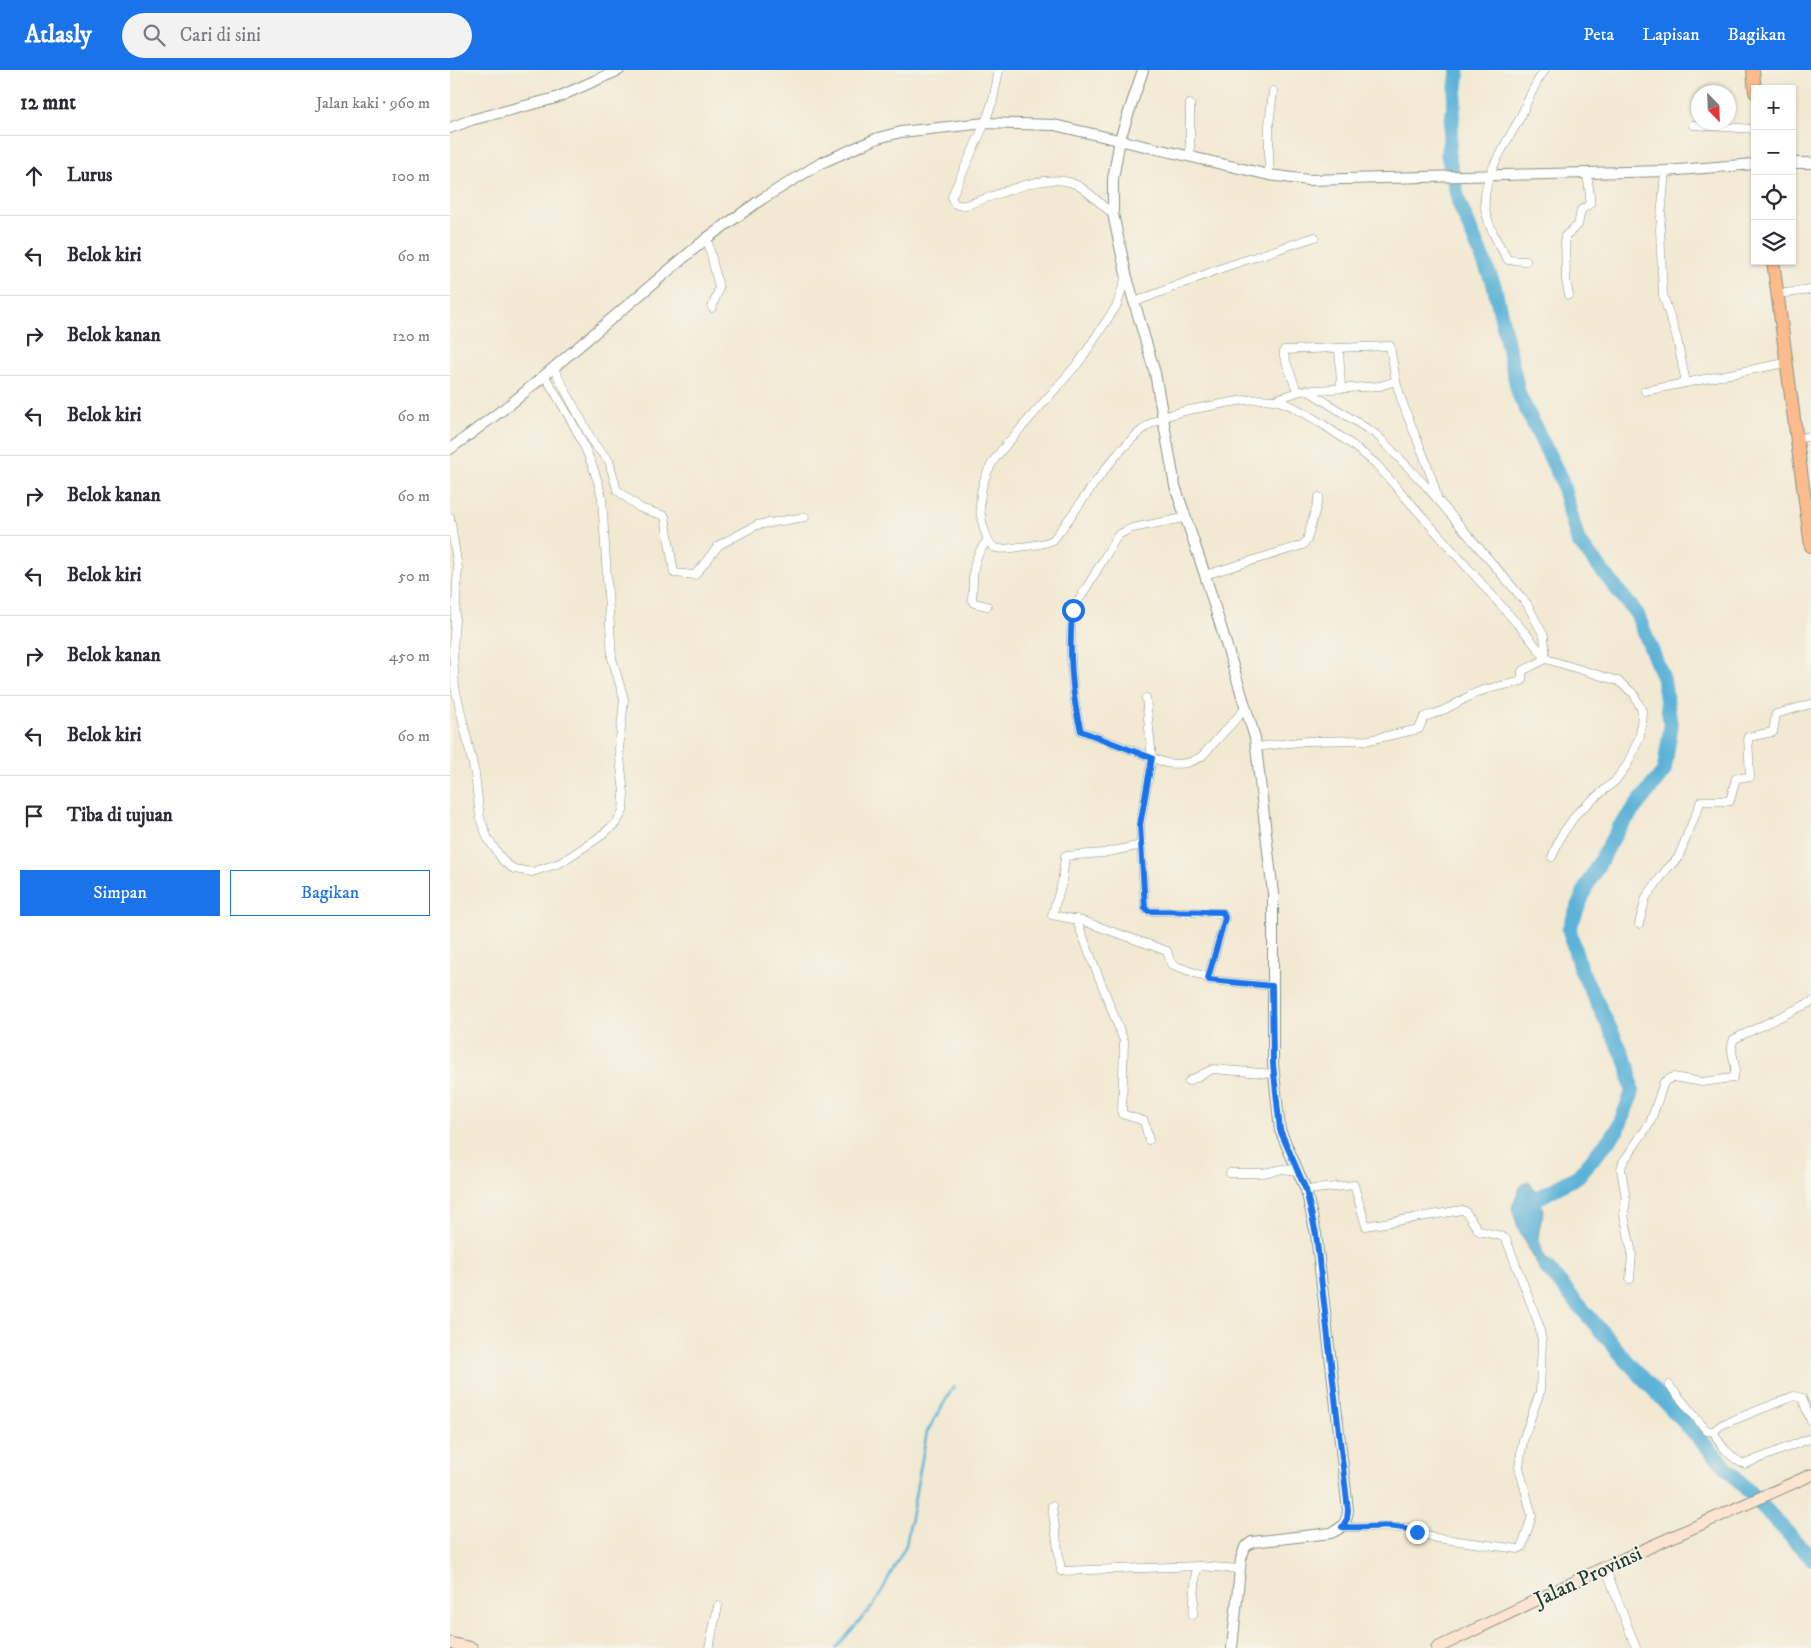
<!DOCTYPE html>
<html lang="id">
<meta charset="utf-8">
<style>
:root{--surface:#fff;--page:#f2f2f3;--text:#2b2b33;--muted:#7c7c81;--line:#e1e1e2;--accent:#1a73e8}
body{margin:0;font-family:"IM FELL DW Pica",serif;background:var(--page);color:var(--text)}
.controls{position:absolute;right:15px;top:15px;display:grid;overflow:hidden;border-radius:0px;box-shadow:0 1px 4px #0004}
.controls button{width:45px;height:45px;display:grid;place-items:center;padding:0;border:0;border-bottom:1px solid var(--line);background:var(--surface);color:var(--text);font:25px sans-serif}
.compass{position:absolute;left:1241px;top:15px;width:45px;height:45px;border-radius:50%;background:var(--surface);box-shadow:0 1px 4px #0004;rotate:157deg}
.stop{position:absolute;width:15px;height:15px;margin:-11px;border:4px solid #1a73e8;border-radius:50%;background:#fff}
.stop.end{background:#1a73e8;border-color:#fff;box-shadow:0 1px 5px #0008}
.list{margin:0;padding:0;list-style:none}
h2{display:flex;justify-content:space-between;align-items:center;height:65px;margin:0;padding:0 20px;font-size:21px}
h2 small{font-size:16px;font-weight:400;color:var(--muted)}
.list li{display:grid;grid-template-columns:32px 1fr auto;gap:15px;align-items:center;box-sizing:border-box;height:80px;padding:0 20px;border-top:1px solid var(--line)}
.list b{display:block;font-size:19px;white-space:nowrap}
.list em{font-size:16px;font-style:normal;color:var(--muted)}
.actions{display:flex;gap:10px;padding:15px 20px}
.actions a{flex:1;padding:11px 0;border:1px solid var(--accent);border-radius:0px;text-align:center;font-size:18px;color:var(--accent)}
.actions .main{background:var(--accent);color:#fff}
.icon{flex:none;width:28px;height:28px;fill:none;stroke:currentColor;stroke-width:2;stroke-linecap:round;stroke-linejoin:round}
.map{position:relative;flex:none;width:1361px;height:1578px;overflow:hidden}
header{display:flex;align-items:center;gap:30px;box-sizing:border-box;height:70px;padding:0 25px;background:var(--accent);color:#fff}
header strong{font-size:24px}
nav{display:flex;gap:28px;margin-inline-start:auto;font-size:18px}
.search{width:350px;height:45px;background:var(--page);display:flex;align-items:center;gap:12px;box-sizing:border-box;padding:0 18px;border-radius:28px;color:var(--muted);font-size:19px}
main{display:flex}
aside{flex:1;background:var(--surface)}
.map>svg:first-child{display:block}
.water{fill:#5bb2d7;stroke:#3d7886}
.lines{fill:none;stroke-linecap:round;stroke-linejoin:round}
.stream{stroke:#5bb2d7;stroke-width:2.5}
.river{stroke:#5bb2d7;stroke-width:15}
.minor-casing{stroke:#889384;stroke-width:9}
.tertiary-casing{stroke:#889384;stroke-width:12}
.secondary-casing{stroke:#889384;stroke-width:13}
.primary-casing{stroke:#889384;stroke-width:14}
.minor{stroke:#fff;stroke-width:8}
.tertiary{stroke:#fff;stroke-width:10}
.secondary{stroke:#fde4d1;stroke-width:11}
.primary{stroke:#fbbb8d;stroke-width:12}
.route{stroke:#1a73e8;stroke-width:6}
.labels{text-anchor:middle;stroke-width:4;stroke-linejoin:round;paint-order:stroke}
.street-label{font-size:21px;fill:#1f3d34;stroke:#f7f3e8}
</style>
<header>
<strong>Atlasly</strong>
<div class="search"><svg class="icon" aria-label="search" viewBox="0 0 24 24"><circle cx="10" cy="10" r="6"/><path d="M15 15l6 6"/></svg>Cari di sini</div>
<nav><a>Peta</a><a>Lapisan</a><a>Bagikan</a></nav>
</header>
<main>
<aside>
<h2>12 mnt<small>Jalan kaki · 960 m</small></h2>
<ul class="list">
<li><svg class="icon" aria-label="ahead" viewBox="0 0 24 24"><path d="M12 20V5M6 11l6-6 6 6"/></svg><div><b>Lurus</b></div><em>100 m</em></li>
<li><svg class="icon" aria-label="left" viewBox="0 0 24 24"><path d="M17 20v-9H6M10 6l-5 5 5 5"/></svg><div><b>Belok kiri</b></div><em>60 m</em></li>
<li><svg class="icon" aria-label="right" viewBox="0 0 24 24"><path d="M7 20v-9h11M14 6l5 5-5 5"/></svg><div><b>Belok kanan</b></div><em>120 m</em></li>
<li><svg class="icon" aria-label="left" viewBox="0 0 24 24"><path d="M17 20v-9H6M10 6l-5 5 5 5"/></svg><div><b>Belok kiri</b></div><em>60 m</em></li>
<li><svg class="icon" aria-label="right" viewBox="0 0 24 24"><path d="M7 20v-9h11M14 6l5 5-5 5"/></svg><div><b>Belok kanan</b></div><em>60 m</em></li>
<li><svg class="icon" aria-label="left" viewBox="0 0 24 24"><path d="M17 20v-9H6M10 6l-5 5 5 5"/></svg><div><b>Belok kiri</b></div><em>50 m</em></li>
<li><svg class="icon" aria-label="right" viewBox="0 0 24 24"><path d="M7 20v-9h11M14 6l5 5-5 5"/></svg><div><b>Belok kanan</b></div><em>450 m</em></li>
<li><svg class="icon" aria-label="left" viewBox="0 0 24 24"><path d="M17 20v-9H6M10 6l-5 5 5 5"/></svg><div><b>Belok kiri</b></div><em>60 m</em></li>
<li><svg class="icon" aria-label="arrive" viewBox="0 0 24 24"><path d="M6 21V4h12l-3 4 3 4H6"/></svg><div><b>Tiba di tujuan</b></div></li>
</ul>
<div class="actions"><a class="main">Simpan</a><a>Bagikan</a></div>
</aside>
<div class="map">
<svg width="1361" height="1578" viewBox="0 0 1361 1578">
<rect width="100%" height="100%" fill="#f7f3e8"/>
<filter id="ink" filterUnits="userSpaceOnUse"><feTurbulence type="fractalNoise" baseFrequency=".02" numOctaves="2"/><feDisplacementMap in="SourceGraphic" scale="10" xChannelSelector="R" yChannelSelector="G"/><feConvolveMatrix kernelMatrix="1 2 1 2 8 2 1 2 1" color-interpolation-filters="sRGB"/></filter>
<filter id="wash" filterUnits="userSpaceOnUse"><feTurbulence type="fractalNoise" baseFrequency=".0096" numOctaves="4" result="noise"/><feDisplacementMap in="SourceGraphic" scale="20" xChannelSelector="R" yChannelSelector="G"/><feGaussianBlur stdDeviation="1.12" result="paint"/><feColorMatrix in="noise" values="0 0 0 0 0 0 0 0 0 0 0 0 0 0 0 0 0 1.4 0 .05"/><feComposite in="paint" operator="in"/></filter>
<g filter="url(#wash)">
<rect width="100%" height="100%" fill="#f2e9d3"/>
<path class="water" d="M1079 1111 1094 1140C1087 1164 1085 1173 1100 1195L1089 1198 1068 1158 1062 1138 1071 1115Z"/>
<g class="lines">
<polyline class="stream" points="386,1578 426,1532 456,1475 477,1362 504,1316"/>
<g class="river">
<polyline points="1008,0 998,85 1009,133 1044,215 1069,325 1111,409 1128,471 1187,544 1213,608 1221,656 1214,701 1168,759 1137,815 1119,859 1130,898 1178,995 1182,1023 1168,1059 1128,1106 1088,1128"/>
<polyline points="1095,1196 1176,1290 1361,1488"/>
</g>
</g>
</g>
<g filter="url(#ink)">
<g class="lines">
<g class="minor-casing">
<g id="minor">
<path d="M549 0 543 30 535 53 502 126C502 135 508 136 515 135 547 127 595 99 627 115 640 122 651 135 663 144"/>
<polyline points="1243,55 1305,59"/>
<polyline points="740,85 740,34"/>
<polyline points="1215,101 1210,159 1213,225 1227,269 1236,313"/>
<polyline points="819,105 819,55 823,21"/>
<polyline points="257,168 269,218 262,238"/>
<path d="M1076 191 1058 190C1049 175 1037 155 1035 137 1032 106 1056 74 1070 48 1078 31 1083 15 1095 0"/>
<path d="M676 206 667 235 630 291 550 382C531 406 525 433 535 462 537 468 539 476 546 478 552 480 562 478 569 477 580 476 593 475 603 470 632 434 656 390 692 360 710 345 732 341 755 337 777 333 801 327 823 330 848 333 906 377 926 394L1078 566 1096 589 1168 611 1184 624 1192 641 1190 666 1177 695 1165 711 1127 743 1111 766 1102 787"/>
<polyline points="1327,224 1361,220"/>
<path d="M1119 225 1116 210 1115 166 1128 155 1131 140 1140 134C1141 123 1138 115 1137 103"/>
<polyline points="685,232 772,198 865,167"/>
<polyline points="889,278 891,318"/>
<polyline points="103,297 144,374 159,391 167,420 190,438 215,446 224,503 245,505 269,475 307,455 355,447"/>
<path d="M946 311C956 352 978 386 987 427"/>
<polyline points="1195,321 1335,293"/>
<polyline points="824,330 850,321 930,316 946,311 940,276 834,280 834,286 847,321"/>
<polyline points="1346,369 1361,366"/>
<path d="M0 447 8 498 3 582 5 617 25 704 30 748 38 769 54 792 64 799 82 802 110 793 148 768 166 753 173 741 174 723 169 679 174 629 162 588 152 428C143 384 117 342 94 305"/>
<path d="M734 448 682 458 668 465 623 540C618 573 622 630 631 661L716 693C730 695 740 694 752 686L796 638"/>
<polyline points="755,505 853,475 857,470 869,427"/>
<path d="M537 536 524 533 522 530C524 506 520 490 538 470"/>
<polyline points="696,628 702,688 690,755 695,838 698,841 773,843 775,848 758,908 759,910 822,916"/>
<path d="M806 677 857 671 919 670 969 659 974 647C990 643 1002 636 1016 628 1032 618 1054 616 1072 611V601L1096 589 1094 566 1077 534 977 417 927 365 857 320"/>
<polyline points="692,775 653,783 615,786 612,813 602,845 633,851 717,881 721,894 758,908"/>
<polyline points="626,849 674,971 672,1044 694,1051 699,1070"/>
<polyline points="1189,854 1196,827 1217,799 1228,788 1251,731 1280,731 1286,708 1300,707 1298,667 1323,662 1326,644 1361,634"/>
<polyline points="739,1011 763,999 824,1004"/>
<polyline points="780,1103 813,1103 833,1099 847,1101"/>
<polyline points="856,1120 904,1115 916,1156 1012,1140 1015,1141 1029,1161 1051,1166 1056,1169 1088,1252 1092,1270 1090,1322 1073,1370 1069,1397 1082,1446 1072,1477 1068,1479 986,1468 958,1458 892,1457"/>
<path d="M1180 1209 1182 1183 1174 1145 1176 1129 1171 1099 1173 1092 1200 1053 1214 1012 1223 1007 1252 1012 1283 1008C1290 996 1277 982 1284 969L1361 932"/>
<polyline points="1219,1315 1257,1361 1264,1361 1271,1355 1344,1326 1352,1328 1361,1351"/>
<path d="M1264 1361C1266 1371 1284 1392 1295 1394L1361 1368"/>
<polyline points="602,1436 611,1501 750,1496"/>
<polyline points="1155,1497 1186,1578"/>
<polyline points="743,1545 746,1502 750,1496 790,1499"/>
<polyline points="259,1578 268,1536"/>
</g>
</g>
<g class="tertiary-casing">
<g id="tertiary">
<path d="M693 0 670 69 663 109V144L676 204 705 303 725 416 755 505 805 668 823 824V994L830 1060 856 1120 866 1164 898 1440C897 1452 893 1458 881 1463L802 1472 795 1477 791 1489 782 1578"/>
<polyline points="0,58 21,50 106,28 169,0"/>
<polyline points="1342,93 1361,93"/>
<polyline points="0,379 63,332 257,168 312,129 371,93 428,68 451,62 535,53 604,55 819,105 858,110 1215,101 1305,94"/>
</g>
</g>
<g class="secondary-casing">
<g id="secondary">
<polyline points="0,1573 22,1578"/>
<polyline points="987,1578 1155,1497 1361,1405"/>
</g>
</g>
<g class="primary-casing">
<g id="primary">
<polyline points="1303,0 1305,22"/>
<polyline points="1323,191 1361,476"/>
</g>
</g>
<use href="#minor" class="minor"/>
<use href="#tertiary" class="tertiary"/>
<use href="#secondary" class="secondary"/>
<use href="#primary" class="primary"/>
</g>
</g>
<g class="lines" filter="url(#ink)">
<path class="route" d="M623 540C618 573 622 630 631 661L702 688 690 755 695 838 698 841 773 842 775 848 758 908 759 910 822 916 823 994 830 1060 856 1120 866 1164 898 1440 897 1449 892 1457C917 1459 943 1452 967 1462"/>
</g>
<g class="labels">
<g class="street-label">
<text transform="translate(1138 1506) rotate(-25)" y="7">Jalan Provinsi</text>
</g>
</g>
</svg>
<div class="controls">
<button>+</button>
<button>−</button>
<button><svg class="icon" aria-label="locate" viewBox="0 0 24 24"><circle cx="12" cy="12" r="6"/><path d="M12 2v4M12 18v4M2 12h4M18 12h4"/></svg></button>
<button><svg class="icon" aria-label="layers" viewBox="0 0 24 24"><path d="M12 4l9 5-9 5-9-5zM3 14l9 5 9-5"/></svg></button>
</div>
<svg class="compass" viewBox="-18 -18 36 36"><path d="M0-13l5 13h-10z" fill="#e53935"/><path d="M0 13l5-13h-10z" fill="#7c7c81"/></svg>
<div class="stop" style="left:623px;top:540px"></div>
<div class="stop end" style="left:967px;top:1462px"></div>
</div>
</main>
